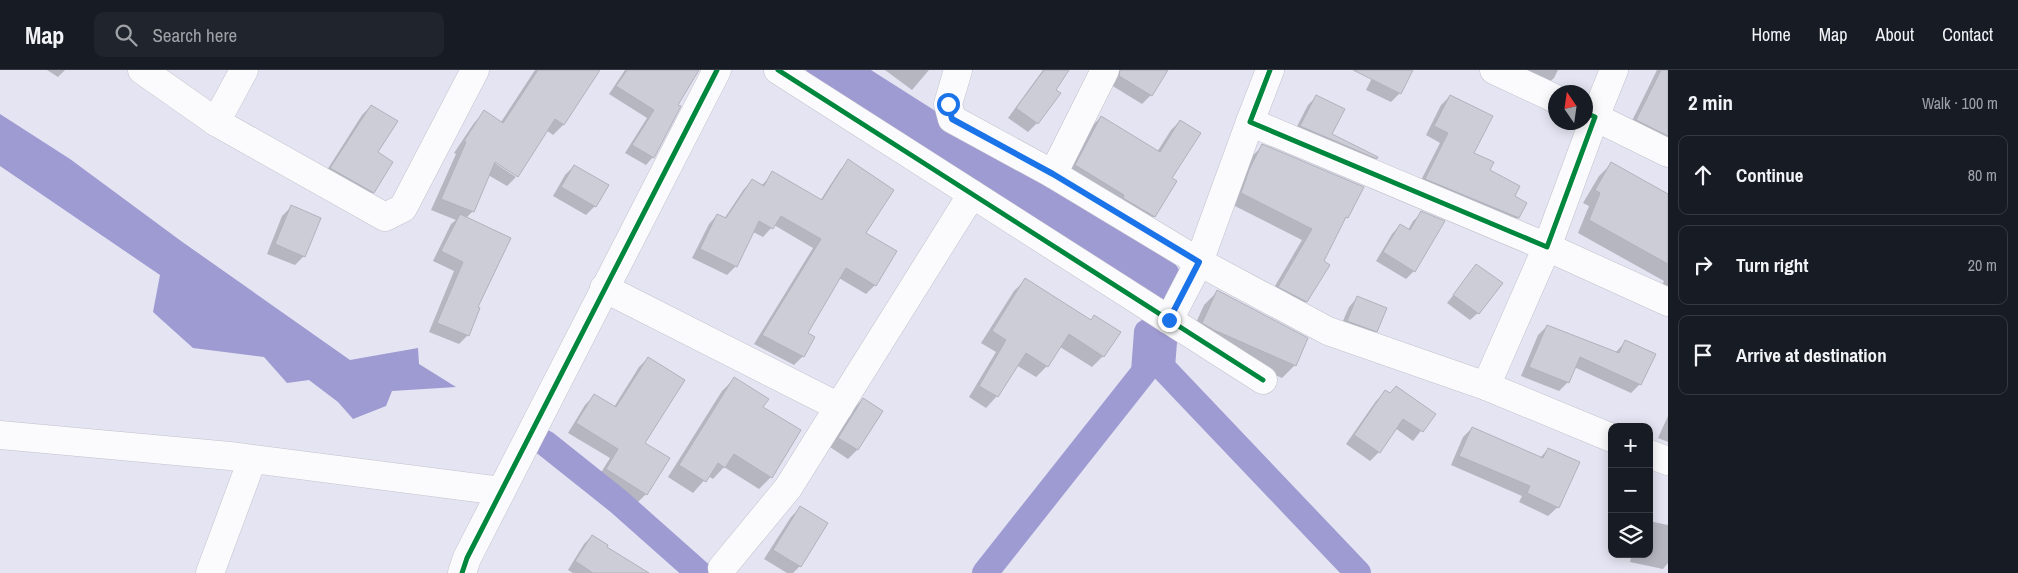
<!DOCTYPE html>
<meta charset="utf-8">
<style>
:root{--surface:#171b24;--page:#20242c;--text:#f1f3f6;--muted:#9ea1a6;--line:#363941}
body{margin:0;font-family:"Archivo Narrow",sans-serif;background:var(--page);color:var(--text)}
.controls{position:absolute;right:15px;bottom:15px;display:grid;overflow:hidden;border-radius:10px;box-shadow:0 2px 12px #0003}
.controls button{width:45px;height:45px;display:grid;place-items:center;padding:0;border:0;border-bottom:1px solid var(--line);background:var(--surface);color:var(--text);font:25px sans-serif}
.compass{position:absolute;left:1548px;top:15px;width:45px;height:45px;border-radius:50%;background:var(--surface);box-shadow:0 2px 12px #0003;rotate:347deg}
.stop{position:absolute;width:15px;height:15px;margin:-11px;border:4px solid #1a73e8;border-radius:50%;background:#fff}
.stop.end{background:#1a73e8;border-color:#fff;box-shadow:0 1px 5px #0008}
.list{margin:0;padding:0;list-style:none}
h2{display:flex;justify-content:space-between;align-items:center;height:65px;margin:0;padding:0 20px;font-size:21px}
h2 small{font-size:16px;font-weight:400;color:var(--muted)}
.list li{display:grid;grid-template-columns:32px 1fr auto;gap:15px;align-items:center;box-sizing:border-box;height:80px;margin:0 10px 10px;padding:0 10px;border:1px solid var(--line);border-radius:10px}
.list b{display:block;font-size:19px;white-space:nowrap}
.list em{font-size:16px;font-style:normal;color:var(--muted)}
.icon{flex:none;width:28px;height:28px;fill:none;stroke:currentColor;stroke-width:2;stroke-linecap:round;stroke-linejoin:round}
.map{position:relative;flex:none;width:1668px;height:503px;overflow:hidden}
header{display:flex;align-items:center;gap:30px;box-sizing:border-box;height:70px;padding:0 25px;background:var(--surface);border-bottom:1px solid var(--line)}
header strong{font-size:24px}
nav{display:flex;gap:28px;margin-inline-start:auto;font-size:18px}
.search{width:350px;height:45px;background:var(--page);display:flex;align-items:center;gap:12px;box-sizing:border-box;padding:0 18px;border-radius:10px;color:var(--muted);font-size:19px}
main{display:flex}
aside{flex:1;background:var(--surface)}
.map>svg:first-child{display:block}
.water{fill:#9e9ad2}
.shadow{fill:#0003}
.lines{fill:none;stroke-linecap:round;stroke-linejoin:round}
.canal{stroke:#9e9ad2;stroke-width:26}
.river{stroke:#9e9ad2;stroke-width:45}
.building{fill:#cdcdd8;stroke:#b2b2bd}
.minor-casing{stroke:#c2c2cd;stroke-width:29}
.minor{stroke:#fbfbfd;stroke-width:28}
.cycleway-casing{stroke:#fff;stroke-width:8}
.cycleway{stroke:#00873e;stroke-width:5}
.route{stroke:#1a73e8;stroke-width:6}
</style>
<header>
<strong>Map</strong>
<div class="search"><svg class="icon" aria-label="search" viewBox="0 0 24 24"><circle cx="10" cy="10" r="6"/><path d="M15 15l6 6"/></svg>Search here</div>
<nav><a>Home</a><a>Map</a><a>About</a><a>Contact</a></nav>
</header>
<main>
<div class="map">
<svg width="1668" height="503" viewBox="0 0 1668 503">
<rect width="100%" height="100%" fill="#e4e4f2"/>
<polygon class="water" points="0,44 70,89 181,171 350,290 418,278 419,294 456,317 392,321 386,336 353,349 338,332 309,310 287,313 264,287 193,278 153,242 160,205 0,96"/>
<g class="shadow">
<polygon points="47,0 65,0 58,7"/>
<polygon points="535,0 590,0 564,54 553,65 546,60 517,106 517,104 491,87 489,89 516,107 507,116 488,105 473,141 466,148 476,238 468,265 459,274 429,262 454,201 433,191 451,154 456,150 431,140 456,84 454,83 474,53 484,42 501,52"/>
<polygon points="625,0 698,0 676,35 653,87 646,95 625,83 647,48 609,24"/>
<polygon points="885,0 929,0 912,20"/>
<polygon points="1043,0 1068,0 1055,20 1059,23 1037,53 1028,62 1008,48"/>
<polygon points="1120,0 1166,0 1151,25 1142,34 1111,15"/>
<polygon points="1376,0 1412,0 1400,23 1391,32 1366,20"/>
<polygon points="1510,0 1558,0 1554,8 1544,17"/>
<polygon points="1657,0 1668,0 1668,81 1627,61"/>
<polygon points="1450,26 1472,83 1513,127 1518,148 1509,157 1417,118 1440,73 1426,65 1441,35"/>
<polygon points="1316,27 1330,64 1377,87 1368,96 1293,64 1308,35"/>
<polygon points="371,36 376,82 373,122 364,131 322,108 362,45"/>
<polygon points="1101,47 1157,82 1171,60 1180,51 1170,108 1175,111 1154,146 1145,155 1067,104 1092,56"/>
<polygon points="1263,76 1347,147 1341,154 1322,192 1306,232 1296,242 1268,228 1302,170 1231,134 1252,86"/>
<polygon points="849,91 875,215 866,224 839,208 806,264 803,286 794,295 754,274 813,178 774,155 763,167 753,162 736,196 727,205 692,188 709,154 717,145 724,149 744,119 753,110 761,116 773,103 820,131 840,100"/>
<polygon points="1611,94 1668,125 1668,218 1662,215 1664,211 1578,163 1589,136 1583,133 1599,106"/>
<polygon points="574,96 595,136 586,145 553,126 565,105"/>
<polygon points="291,137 304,186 295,195 267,184 282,146"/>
<polygon points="1422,143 1414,201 1406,209 1376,191 1392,164 1400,155 1408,160 1413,151"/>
<polygon points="1477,195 1478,243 1470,250 1447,233"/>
<polygon points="1025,210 1103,286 1092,297 1060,277 1047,296 1036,307 1016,295 997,326 986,338 969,327 996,282 981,273 1014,221"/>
<polygon points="1217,222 1295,295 1282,308 1201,273 1190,266 1204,235"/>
<polygon points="1358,227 1376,261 1367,270 1339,260 1349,237"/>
<polygon points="1547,256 1615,283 1626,271 1640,314 1631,323 1574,297 1568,312 1559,321 1521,306 1538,265"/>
<polygon points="648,288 644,373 646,424 637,433 597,409 610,388 568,363 585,335 594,326 614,337 639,297"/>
<polygon points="734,309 762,338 771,407 759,419 724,397 713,409 708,406 693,423 668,407 722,321"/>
<polygon points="1385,322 1434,344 1413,371 1395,358 1379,382 1370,391 1346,374 1376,331"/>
<polygon points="863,329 882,341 857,380 848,389 830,377 854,338"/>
<polygon points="1668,346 1668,372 1658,368"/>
<polygon points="1472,358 1540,388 1548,379 1558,437 1548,446 1519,432 1522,426 1451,395 1463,367"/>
<polygon points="800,438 826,454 800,496 793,503 787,503 764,489 791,447"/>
<polygon points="1649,451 1668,455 1668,493 1663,499 1630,492 1632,484 1649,484"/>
<polygon points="592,466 605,477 647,503 573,503 568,500 584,474"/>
</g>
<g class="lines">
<g class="canal">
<polyline points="545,373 619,432 699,503"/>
<polyline points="985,503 1144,302 1147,262 1164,272 1162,297 1358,503"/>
</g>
<polyline class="river" points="829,0 1159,210"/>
</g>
<g class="building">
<polygon points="538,0 600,0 564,55 555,49 518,107 495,92 474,142 441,129 466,72 464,71 484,40 503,53"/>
<polygon points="627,0 699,0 678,35 681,36 654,88 632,75 654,40 616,16"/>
<polygon points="1044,0 1069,0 1056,20 1061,23 1038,54 1016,38"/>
<polygon points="1120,0 1168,0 1152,26 1119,6"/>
<polygon points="1353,0 1413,0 1401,24"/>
<polygon points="1661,0 1668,0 1668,66 1636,50"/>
<polygon points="1316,25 1345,39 1332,64 1378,87 1377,89 1300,56"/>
<polygon points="1450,25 1493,46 1474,83 1494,92 1490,100 1520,116 1515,126 1527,133 1519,148 1425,109 1448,63 1434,56"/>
<polygon points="371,35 398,51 378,82 393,92 374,123 330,98"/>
<polygon points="1101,46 1160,82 1180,50 1201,63 1172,108 1177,111 1155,147 1123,128 1124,125 1075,95"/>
<polygon points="1262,74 1364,117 1348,148 1346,147 1324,191 1330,195 1307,232 1278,217 1312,159 1241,123 1249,100"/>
<polygon points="848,89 894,120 866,163 897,181 876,216 846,198 808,263 815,267 804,287 762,265 821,169 781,146 773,159 759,151 737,197 700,179 717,144 726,148 752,109 764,116 772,101 822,130"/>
<polygon points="1611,92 1668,124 1668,194 1589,150 1600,123 1595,120"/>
<polygon points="574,95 609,115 596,137 561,117"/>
<polygon points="291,135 321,148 305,187 275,174"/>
<polygon points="1421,141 1445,151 1415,202 1383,182 1400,154 1410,160"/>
<polygon points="460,144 511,168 478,237 480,238 469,266 437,253 463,192 441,181"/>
<polygon points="1476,194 1503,213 1479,244 1453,225"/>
<polygon points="1025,208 1091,250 1094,245 1121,262 1104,287 1069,264 1048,297 1026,283 998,327 979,316 1006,270 992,261"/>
<polygon points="1217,220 1308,268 1296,296 1214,260 1202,253"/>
<polygon points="1357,226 1387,238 1377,262 1347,251"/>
<polygon points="1547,255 1619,283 1625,270 1656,284 1641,315 1580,287 1569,313 1529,297"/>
<polygon points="648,287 685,310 645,373 670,388 647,425 606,399 618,379 576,353 594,324 616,337"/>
<polygon points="734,307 769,329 763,337 801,360 772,408 734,384 725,398 718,393 706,412 679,395"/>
<polygon points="1396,316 1436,344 1423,362 1403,349 1380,383 1354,365 1385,320 1390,323"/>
<polygon points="863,328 883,341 858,380 838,368"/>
<polygon points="1472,357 1543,388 1548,378 1580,392 1559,438 1527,423 1530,416 1459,386"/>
<polygon points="800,436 828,453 801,497 773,480"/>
<polygon points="592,465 608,475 607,477 649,503 593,503 575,491"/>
</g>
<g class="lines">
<g class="minor-casing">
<g id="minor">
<polyline points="142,0 216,52"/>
<polyline points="244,0 216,52 385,147 403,138 475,0"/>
<polyline points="778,0 1263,310"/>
<polyline points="958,0 948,34 952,49 1053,104 1199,192 1250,52"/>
<polyline points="1270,0 1250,52 1547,177 1595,47 1586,43"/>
<polyline points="1494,0 1556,29"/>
<polyline points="1614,0 1595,47 1668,83"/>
<polyline points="1053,104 1105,0"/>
<polyline points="604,218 839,337"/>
<polyline points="1169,250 1199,192 1328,261 1486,316 1612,368"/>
<polyline points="1486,316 1547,177 1668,232"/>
<polyline points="0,365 230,386 501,421"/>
<polyline points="1649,384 1668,391"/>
<polyline points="722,498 788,418 972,124"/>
<polyline points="210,503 252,390"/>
<polyline points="462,503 467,488 717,0"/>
</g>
</g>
<use href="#minor" class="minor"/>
<g class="cycleway-casing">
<g id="cycleway">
<polyline points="778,0 1263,310"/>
<polyline points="1270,0 1250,52 1547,177 1595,47 1586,43"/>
<polyline points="462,503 467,488 717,0"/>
</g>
</g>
<use href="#cycleway" class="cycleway"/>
</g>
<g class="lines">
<polyline class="route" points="948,34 952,49 1053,104 1199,192 1169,250"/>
</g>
</svg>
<div class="controls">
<button>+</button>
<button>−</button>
<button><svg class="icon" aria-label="layers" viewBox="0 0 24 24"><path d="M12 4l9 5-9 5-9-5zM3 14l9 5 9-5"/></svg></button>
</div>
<svg class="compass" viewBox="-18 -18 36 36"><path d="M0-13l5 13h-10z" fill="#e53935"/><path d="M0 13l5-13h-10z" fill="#9ea1a6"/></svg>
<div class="stop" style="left:948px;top:34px"></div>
<div class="stop end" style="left:1169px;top:250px"></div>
</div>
<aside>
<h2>2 min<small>Walk · 100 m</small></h2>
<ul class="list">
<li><svg class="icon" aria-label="ahead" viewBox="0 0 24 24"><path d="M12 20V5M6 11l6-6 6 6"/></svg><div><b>Continue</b></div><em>80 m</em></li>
<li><svg class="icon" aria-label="right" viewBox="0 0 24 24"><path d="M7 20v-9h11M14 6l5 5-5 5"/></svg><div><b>Turn right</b></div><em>20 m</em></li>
<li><svg class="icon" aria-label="arrive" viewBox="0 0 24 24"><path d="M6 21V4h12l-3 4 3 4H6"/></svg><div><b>Arrive at destination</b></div></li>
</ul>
</aside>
</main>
